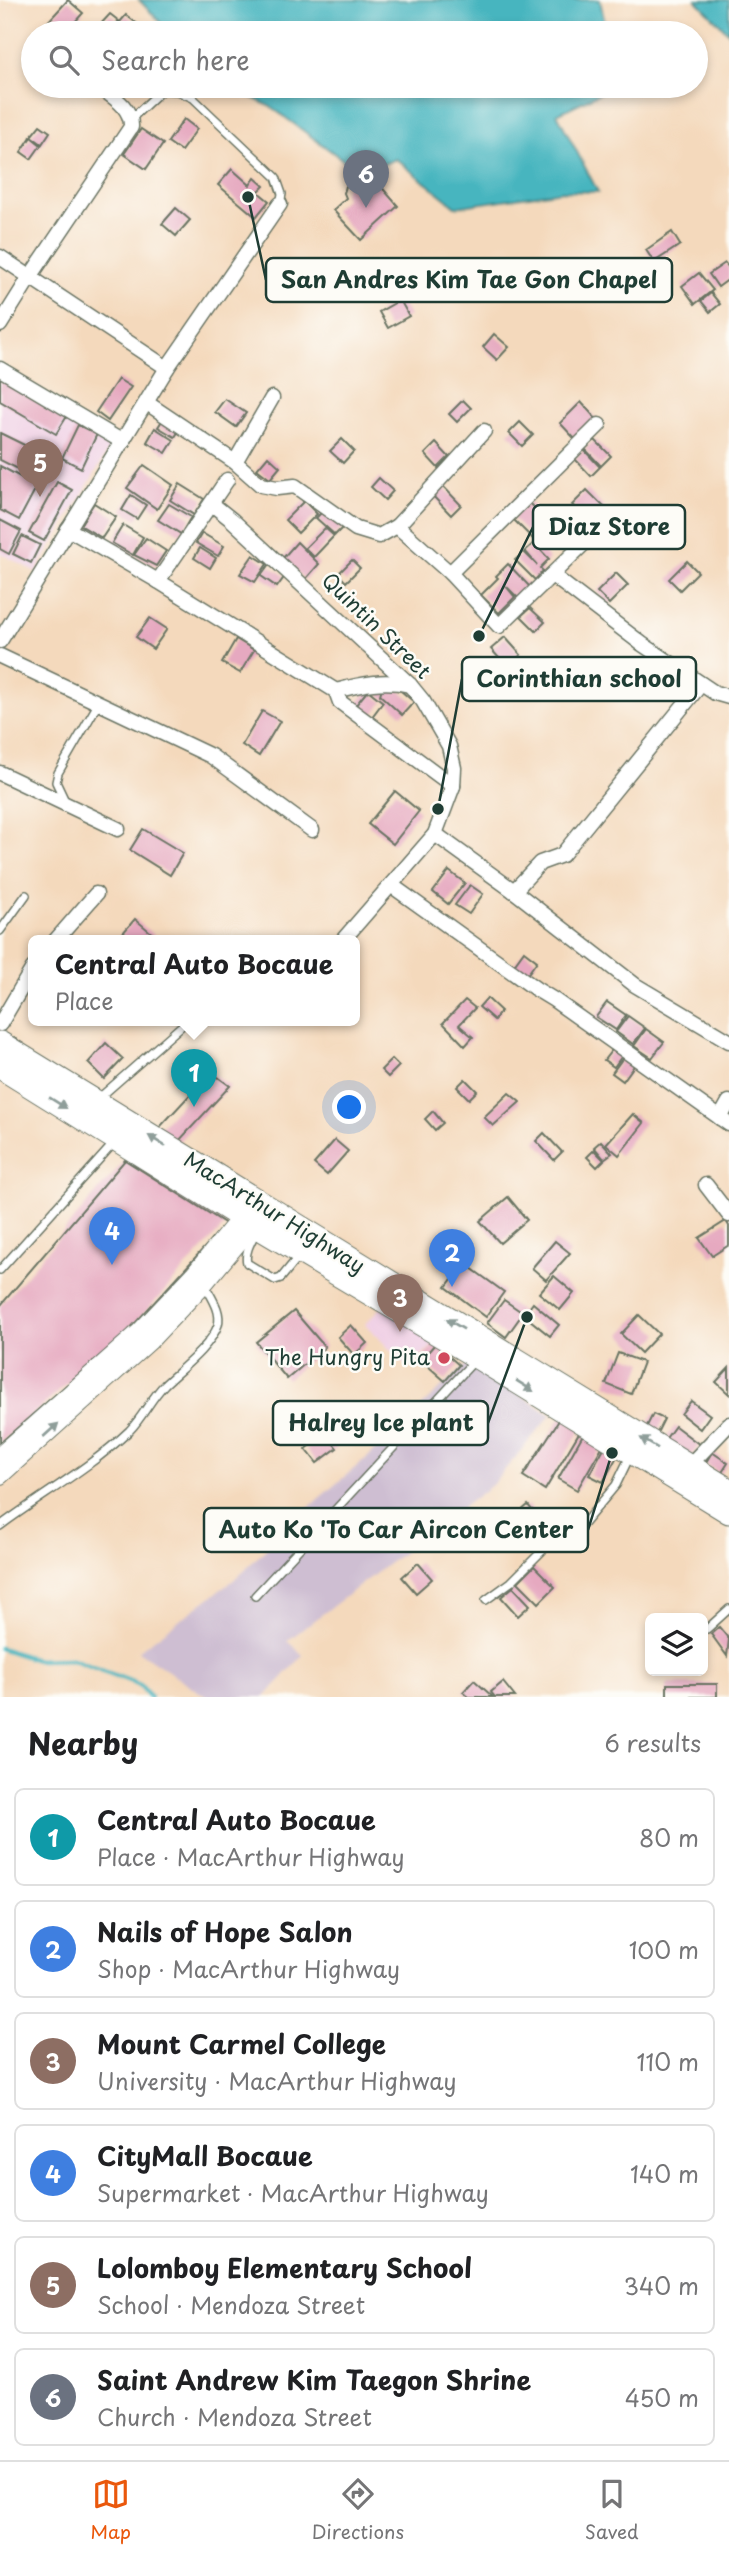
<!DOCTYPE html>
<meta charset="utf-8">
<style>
:root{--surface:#fff;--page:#f6f6f6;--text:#202124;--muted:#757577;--line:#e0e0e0;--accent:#ea580c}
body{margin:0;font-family:"Playpen Sans",sans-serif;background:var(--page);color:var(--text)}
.controls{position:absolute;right:21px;bottom:21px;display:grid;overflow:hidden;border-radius:10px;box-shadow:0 4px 10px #0003}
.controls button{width:63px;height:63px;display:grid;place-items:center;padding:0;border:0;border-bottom:2px solid var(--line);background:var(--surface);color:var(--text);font:35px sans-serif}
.you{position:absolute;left:350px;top:1108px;width:24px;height:24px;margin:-18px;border:5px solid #fff;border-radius:50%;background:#1a73e8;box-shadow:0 0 0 10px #1a73e833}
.badge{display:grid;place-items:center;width:46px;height:46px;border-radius:50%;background:var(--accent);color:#fff;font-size:23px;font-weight:700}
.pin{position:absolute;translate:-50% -58px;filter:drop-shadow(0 2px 4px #0008)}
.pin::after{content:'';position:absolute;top:37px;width:24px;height:21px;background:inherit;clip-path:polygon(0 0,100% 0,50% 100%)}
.popup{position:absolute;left:28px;top:935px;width:332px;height:91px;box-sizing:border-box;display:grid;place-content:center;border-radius:10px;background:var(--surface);filter:drop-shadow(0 2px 5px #0005);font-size:23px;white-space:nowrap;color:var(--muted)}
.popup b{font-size:26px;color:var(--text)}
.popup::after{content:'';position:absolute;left:50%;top:100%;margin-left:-14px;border:14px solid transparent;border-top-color:var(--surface)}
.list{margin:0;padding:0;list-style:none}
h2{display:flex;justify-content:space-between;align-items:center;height:91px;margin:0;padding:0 28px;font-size:30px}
h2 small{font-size:23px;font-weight:400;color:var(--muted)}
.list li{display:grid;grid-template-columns:46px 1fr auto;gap:21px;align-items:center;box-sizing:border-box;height:98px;margin:0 14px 14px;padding:0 14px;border:2px solid var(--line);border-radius:10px}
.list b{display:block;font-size:26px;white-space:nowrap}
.list p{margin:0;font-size:23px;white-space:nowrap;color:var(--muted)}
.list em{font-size:23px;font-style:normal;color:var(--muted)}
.icon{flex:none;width:38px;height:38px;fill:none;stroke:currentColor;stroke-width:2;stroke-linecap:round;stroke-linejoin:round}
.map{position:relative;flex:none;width:729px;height:1697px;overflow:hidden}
.search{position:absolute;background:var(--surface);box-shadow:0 4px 10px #0003;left:21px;right:21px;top:21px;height:77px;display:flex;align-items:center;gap:18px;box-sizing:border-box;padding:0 24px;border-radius:38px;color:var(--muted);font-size:26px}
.sheet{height:763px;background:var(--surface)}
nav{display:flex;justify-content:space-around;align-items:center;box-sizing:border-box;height:98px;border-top:2px solid var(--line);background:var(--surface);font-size:19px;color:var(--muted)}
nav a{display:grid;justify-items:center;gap:4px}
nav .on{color:var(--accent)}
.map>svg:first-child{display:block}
.built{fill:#f0d0e5}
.industrial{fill:#cebed2}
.water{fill:#46b5bf;stroke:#32797a;stroke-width:2}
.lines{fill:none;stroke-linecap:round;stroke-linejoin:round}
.stream{stroke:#46b5bf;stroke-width:4.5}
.building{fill:#e6a9c0}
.service-casing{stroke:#6a7464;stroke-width:10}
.minor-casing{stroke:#6a7464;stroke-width:17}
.tertiary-casing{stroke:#6a7464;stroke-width:20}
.trunk-casing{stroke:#6a7464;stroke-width:25}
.service{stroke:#fff;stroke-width:7}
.minor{stroke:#fff;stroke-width:14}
.tertiary{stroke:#fff;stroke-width:18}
.trunk{stroke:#fff;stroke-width:23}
.oneway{fill:#8f9e9a}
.poi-dot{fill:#d1495b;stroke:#fdfcf7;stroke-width:2.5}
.labels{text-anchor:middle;stroke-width:5;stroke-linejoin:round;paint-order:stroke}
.street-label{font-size:21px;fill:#1f3d34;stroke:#fdfcf7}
.poi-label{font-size:21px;fill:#1f3d34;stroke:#fdfcf7;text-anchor:end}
.leader{fill:none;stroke:#1f3d34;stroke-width:2.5}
.callout-dot{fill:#1f3d34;stroke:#fdfcf7;stroke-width:2.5}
.callout{fill:#fdfcf7;stroke:#1f3d34;stroke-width:2.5}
.callout-label{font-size:23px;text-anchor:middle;font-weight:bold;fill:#1f3d34}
</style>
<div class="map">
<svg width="729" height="1697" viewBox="0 0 729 1697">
<rect width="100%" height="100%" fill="#fdfcf7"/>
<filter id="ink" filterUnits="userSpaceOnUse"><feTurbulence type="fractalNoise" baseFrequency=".0143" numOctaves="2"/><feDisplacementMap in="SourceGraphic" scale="14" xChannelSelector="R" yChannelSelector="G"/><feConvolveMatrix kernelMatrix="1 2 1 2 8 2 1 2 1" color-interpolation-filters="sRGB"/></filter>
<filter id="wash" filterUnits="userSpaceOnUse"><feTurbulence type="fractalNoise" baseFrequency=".00686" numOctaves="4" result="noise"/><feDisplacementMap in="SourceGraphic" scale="28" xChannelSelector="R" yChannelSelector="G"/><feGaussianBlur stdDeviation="1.57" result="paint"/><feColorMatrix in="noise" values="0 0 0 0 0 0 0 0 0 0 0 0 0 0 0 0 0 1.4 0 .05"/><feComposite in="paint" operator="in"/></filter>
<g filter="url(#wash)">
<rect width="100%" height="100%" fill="#f4d9bc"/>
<g class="built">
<polygon points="0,376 114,441 36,572 0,553"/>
<polygon points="384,1304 439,1340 408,1368 365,1324"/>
</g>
<polygon class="industrial" points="470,1361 551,1415 492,1485 287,1641 303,1655 265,1697 207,1697 138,1651 235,1579 318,1499 368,1457"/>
<g class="water">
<polygon points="139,0 600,0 607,33 171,33"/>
<polygon points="696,0 729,0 729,33"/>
<polygon points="229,86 614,86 557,114 598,192 562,191 456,207 396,159 361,173 271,107"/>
</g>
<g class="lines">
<polyline class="stream" points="0,1648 37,1660 72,1659 140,1685 150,1697"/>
</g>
<g id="blocks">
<g class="building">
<polygon points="68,0 83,13 65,33 54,33 45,25"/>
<polygon points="110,14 119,21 108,33 99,26"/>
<polygon points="126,15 140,26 134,33 117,33 113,30"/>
<polygon points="184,119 197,129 181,151 168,142"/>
<polygon points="40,125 50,132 42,144 31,136"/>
<polygon points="141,129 163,144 146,169 124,154"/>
<polygon points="31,137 41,145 31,159 21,152"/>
<polygon points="232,169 250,185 255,178 264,186 258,192 269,201 256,217 218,185"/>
<polygon points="371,175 398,206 361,240 333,210 346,198 344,193 346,186 354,184 358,187"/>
<polygon points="176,208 190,220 176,236 162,224"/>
<polygon points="672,232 680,245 654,262 646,250"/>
<polygon points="725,263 729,268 729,279 718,287 709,274"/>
<polygon points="699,273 713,290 695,304 682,286"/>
<polygon points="711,293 720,304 710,312 701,301"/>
<polygon points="400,300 409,316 388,328 379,312"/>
<polygon points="494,334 509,347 497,360 483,347"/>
<polygon points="0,376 69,413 56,434 0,401"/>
<polygon points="118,379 131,387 108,421 96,412"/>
<polygon points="225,399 246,413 236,427 215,412"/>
<polygon points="463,400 471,408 457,422 449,414"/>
<polygon points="581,402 597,420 575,439 560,423"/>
<polygon points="163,419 180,429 175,437 158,427"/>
<polygon points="520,422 533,435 522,446 509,433"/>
<polygon points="78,425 97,434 81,468 62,458"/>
<polygon points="155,428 174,440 166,453 147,442"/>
<polygon points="0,433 57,461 46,483 0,460"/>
<polygon points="342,439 354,451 343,463 330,451"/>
<polygon points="595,440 611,456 601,466 585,449"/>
<polygon points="436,443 449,457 438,468 425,454"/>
<polygon points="584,450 600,467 591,476 575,459"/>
<polygon points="268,456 280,467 270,479 257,469"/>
<polygon points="144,465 173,485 157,509 127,488"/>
<polygon points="0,466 37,486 19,520 0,510"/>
<polygon points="379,478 393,491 385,500 371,487"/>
<polygon points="57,482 72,490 44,541 29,533"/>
<polygon points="439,482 461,505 451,515 429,492"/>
<polygon points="180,484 204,499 194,515 170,500"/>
<polygon points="587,490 605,508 590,522 572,505"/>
<polygon points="131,495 146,505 137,519 122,510"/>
<polygon points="304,501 317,514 298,533 285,520"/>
<polygon points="529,502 549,523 533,539 512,518"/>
<polygon points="94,503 116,517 102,538 80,525"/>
<polygon points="169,504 191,517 181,534 158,520"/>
<polygon points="324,510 343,527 335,535 316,518"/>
<polygon points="616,519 629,533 621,541 607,528"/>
<polygon points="0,520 21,531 9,554 0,549"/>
<polygon points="123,525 143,537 133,555 112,543"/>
<polygon points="325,528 334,536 314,557 305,548"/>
<polygon points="202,533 224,546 218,556 196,543"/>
<polygon points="22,536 40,545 31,563 13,554"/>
<polygon points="146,538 166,551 156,566 134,555"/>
<polygon points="297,542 319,564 305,580 283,558"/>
<polygon points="534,543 549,559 540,568 543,571 535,580 515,560 524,552 537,565 525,551"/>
<polygon points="200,548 216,558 210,568 194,558"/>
<polygon points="253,555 267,564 255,582 240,574"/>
<polygon points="352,560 360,568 346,582 338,574"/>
<polygon points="687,561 698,572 680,590 669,579"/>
<polygon points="508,564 530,587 519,599 506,586 515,597 499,613 481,595 498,578 496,576"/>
<polygon points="269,565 285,576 277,587 261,576"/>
<polygon points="616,573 628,585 609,604 597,592"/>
<polygon points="530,608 545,622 536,631 521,616"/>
<polygon points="150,618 167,629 153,649 136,637"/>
<polygon points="505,637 521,655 507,667 491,649"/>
<polygon points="236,639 254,650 240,673 222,663"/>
<polygon points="382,687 401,691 414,702 402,715 380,695"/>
<polygon points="368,690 383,702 371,718 355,706"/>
<polygon points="262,711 280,721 259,756 242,745"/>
<polygon points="395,791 419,811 393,844 368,824"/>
<polygon points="143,829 183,853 170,875 130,850"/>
<polygon points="449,871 465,883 448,904 433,892"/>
<polygon points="470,885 483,894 469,914 455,905"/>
<polygon points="135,919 154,935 149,941 129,941 121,935"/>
<polygon points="524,951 537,961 524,979 511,969"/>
<polygon points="487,998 501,1011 494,1020 479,1007"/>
<polygon points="465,1000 475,1008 459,1025 473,1037 465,1046 443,1023"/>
<polygon points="607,1002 626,1015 616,1030 596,1017"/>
<polygon points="628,1016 645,1028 633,1044 616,1032"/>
<polygon points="646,1029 664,1042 652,1058 634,1046"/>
<polygon points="106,1043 123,1059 104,1079 88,1063"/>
<polygon points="615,1046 624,1053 614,1067 604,1060"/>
<polygon points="625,1055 636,1063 623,1081 612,1073"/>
<polygon points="392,1059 399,1066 388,1077 381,1070"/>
<polygon points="211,1072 230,1086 178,1142 158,1129"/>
<polygon points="465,1079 477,1091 469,1099 457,1087"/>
<polygon points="509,1093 520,1102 493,1126 484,1117"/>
<polygon points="433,1111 443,1123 435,1130 425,1119"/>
<polygon points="633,1114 644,1123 619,1155 606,1144"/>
<polygon points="544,1133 562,1152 554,1160 536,1141"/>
<polygon points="335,1140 348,1151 327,1175 314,1164"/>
<polygon points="601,1141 612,1153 604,1159 594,1147"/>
<polygon points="594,1150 604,1160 597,1167 587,1157"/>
<polygon points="125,1160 226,1224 127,1332 0,1443 0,1306"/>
<polygon points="508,1197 527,1220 500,1243 480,1221"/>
<polygon points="726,1221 729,1226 729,1245 712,1256 699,1238"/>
<polygon points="555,1241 570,1253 546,1280 532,1268"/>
<polygon points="464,1263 504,1292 486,1317 446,1287"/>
<polygon points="554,1276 574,1293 560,1310 539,1293"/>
<polygon points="504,1300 523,1313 506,1337 487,1323"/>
<polygon points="533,1303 559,1325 550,1336 524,1315"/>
<polygon points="294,1311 325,1347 287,1379 256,1342"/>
<polygon points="639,1315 659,1334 641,1353 621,1334"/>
<polygon points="351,1325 367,1343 354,1355 338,1337"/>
<polygon points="435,1344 459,1365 445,1381 421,1360"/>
<polygon points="618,1353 643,1362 631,1394 606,1384"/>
<polygon points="729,1368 729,1394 716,1382"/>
<polygon points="691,1401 710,1415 700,1429 681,1414"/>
<polygon points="563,1414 583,1426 545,1490 523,1476"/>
<polygon points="653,1414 664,1419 657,1433 646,1428"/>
<polygon points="675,1426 700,1445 689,1459 664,1441"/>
<polygon points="586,1429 606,1440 577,1490 558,1479"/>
<polygon points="326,1434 337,1448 317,1463 306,1449"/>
<polygon points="605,1446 619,1453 603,1482 589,1475"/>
<polygon points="712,1452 728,1463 721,1474 705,1464"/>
<polygon points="528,1505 541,1521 527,1533 513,1518"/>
<polygon points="478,1517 490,1530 475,1543 464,1531"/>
<polygon points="418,1563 432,1579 416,1593 402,1577"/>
<polygon points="534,1566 555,1587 539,1603 518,1582"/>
<polygon points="513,1587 530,1605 518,1616 501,1597"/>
<polygon points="719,1627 729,1639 727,1656 711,1634"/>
<polygon points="474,1680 493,1697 469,1697 463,1692"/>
<polygon points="503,1682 515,1697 495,1697 491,1692"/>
<rect x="667" y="1684" width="50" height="13"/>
</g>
</g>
</g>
<g filter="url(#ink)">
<use href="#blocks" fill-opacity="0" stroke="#6a7464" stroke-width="2"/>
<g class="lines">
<g class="service-casing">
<g id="service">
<polyline points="132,118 162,90 177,91 193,98 276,177 282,194 280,204"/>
<polyline points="65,801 56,782 58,773 98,704"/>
<polyline points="0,931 26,895"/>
<polyline points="98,1099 187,1021"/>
<path d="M257 1230C252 1240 244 1252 247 1263L275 1280 281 1278 299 1256"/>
<polyline points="0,1270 114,1143"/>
<path d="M0 1526C43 1494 90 1468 129 1431 143 1417 151 1398 165 1384 181 1369 211 1346 218 1325 222 1311 211 1297 205 1285"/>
<polyline points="255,1596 474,1361"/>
<polyline points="486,1600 511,1582 553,1540 580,1528 616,1485 630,1456"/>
<polyline points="707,1629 729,1609"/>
</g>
</g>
<g class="minor-casing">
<g id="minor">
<polyline points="0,257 167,368"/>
<path d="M0 325 30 277 131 127C132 107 113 97 98 86"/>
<polyline points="0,369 123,442"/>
<polyline points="147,403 235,462 261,485 277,488 295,486 356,529 379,536 397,526 450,573 499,626 609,519"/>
<polyline points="235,462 272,398"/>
<polyline points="212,504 232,520 410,685 423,701 449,746 454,768 453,786 435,834 342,941"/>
<polyline points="397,526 484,431"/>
<polyline points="68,529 158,581 336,691 340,702 453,786"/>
<polyline points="450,573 599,425"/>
<polyline points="552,575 642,644 715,693 729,697"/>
<polyline points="158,581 227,480"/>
<polyline points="0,641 167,368 280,204"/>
<polyline points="0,656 211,756 312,830"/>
<path d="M336 691C361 684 384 679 410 685"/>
<polyline points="0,773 118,829"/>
<polyline points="435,834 514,891 635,985 729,1041"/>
<polyline points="391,885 536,989 554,1000 729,1124"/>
<polyline points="514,891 540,863 562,855 701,684"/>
<polyline points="55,941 96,894"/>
<polyline points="0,1024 33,968"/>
<polyline points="720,1118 729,1102"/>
<polyline points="706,1185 729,1215"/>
<polyline points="684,1471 729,1424"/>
</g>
</g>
<g class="tertiary-casing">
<g id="tertiary">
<polyline points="0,1456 140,1332 194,1275 248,1209"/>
<polyline points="0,1475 149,1341 204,1283 260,1216"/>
</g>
</g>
<g class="trunk-casing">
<g id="trunk">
<polyline points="0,1043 729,1490"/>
<polyline points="0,1067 241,1217 477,1357 729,1512"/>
</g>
</g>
<use href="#service" class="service"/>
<use href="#minor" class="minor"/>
<use href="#tertiary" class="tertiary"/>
<use href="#trunk" class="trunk"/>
</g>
<defs><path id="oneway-solid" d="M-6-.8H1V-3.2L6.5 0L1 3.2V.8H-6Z" transform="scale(1.75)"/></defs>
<g class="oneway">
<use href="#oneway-solid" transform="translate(58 1103) rotate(32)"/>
<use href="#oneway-solid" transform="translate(157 1141) rotate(-148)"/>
<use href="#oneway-solid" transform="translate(455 1324) rotate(-149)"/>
<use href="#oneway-solid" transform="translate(525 1386) rotate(32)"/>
<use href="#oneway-solid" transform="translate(51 1430) rotate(-42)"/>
<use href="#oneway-solid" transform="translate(649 1443) rotate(-149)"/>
</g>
</g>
<circle class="poi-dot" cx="444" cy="1358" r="7"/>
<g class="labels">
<g class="street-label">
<text transform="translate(376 626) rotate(44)" y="7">Quintin Street</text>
<text transform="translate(274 1213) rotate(32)" y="7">MacArthur Highway</text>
</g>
<g class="poi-label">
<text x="430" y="1365">The Hungry Pita</text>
</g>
</g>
<path class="leader" d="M248 197L266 280M479 636L533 527M438 809L462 679M527 1317L488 1423M612 1453L588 1530"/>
<g class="callout-dot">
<circle cx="248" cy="197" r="7"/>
<circle cx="479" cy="636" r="7"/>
<circle cx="438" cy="809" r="7"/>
<circle cx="527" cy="1317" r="7"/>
<circle cx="612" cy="1453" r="7"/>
</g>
<g class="callout">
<rect x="266" y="258" width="406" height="44" rx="7"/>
<rect x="533" y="505" width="152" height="44" rx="7"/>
<rect x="462" y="657" width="234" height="44" rx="7"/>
<rect x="273" y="1401" width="215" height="44" rx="7"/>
<rect x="204" y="1508" width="384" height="44" rx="7"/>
</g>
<g class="callout-label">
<text x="469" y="288">San Andres Kim Tae Gon Chapel</text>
<text x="609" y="535">Diaz Store</text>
<text x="579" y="687">Corinthian school</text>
<text x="381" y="1431">Halrey Ice plant</text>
<text x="396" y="1538">Auto Ko 'To Car Aircon Center</text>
</g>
</svg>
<div class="controls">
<button><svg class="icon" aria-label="layers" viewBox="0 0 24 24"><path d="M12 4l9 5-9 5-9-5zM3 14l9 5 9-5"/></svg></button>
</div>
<div class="you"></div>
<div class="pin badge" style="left:194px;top:1107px;background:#0f9aa8">1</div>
<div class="popup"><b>Central Auto Bocaue</b>Place</div>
<div class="pin badge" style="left:452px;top:1287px;background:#3f7fe0">2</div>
<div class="pin badge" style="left:400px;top:1332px;background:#8d6e63">3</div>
<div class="pin badge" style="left:112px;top:1265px;background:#3f7fe0">4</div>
<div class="pin badge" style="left:40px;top:497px;background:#8d6e63">5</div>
<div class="pin badge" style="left:366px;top:208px;background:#6b7280">6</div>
<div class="search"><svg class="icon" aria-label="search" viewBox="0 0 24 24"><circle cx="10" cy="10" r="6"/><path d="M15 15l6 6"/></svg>Search here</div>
</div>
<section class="sheet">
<h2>Nearby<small>6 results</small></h2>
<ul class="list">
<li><span class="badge" style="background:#0f9aa8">1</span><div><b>Central Auto Bocaue</b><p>Place · MacArthur Highway</p></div><em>80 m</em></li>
<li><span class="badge" style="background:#3f7fe0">2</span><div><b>Nails of Hope Salon</b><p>Shop · MacArthur Highway</p></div><em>100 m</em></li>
<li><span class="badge" style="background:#8d6e63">3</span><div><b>Mount Carmel College</b><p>University · MacArthur Highway</p></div><em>110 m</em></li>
<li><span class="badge" style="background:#3f7fe0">4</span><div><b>CityMall Bocaue</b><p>Supermarket · MacArthur Highway</p></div><em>140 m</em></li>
<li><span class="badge" style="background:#8d6e63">5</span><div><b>Lolomboy Elementary School</b><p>School · Mendoza Street</p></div><em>340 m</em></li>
<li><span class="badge" style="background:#6b7280">6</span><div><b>Saint Andrew Kim Taegon Shrine</b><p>Church · Mendoza Street</p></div><em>450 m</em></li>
</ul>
</section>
<nav>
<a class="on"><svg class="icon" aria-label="map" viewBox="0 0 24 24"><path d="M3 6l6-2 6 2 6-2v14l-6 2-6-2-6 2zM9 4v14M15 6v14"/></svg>Map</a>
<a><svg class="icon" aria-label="directions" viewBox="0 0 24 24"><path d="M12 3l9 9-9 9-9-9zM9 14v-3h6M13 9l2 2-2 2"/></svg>Directions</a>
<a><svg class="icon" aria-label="saved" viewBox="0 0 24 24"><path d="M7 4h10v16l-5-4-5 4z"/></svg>Saved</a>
</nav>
